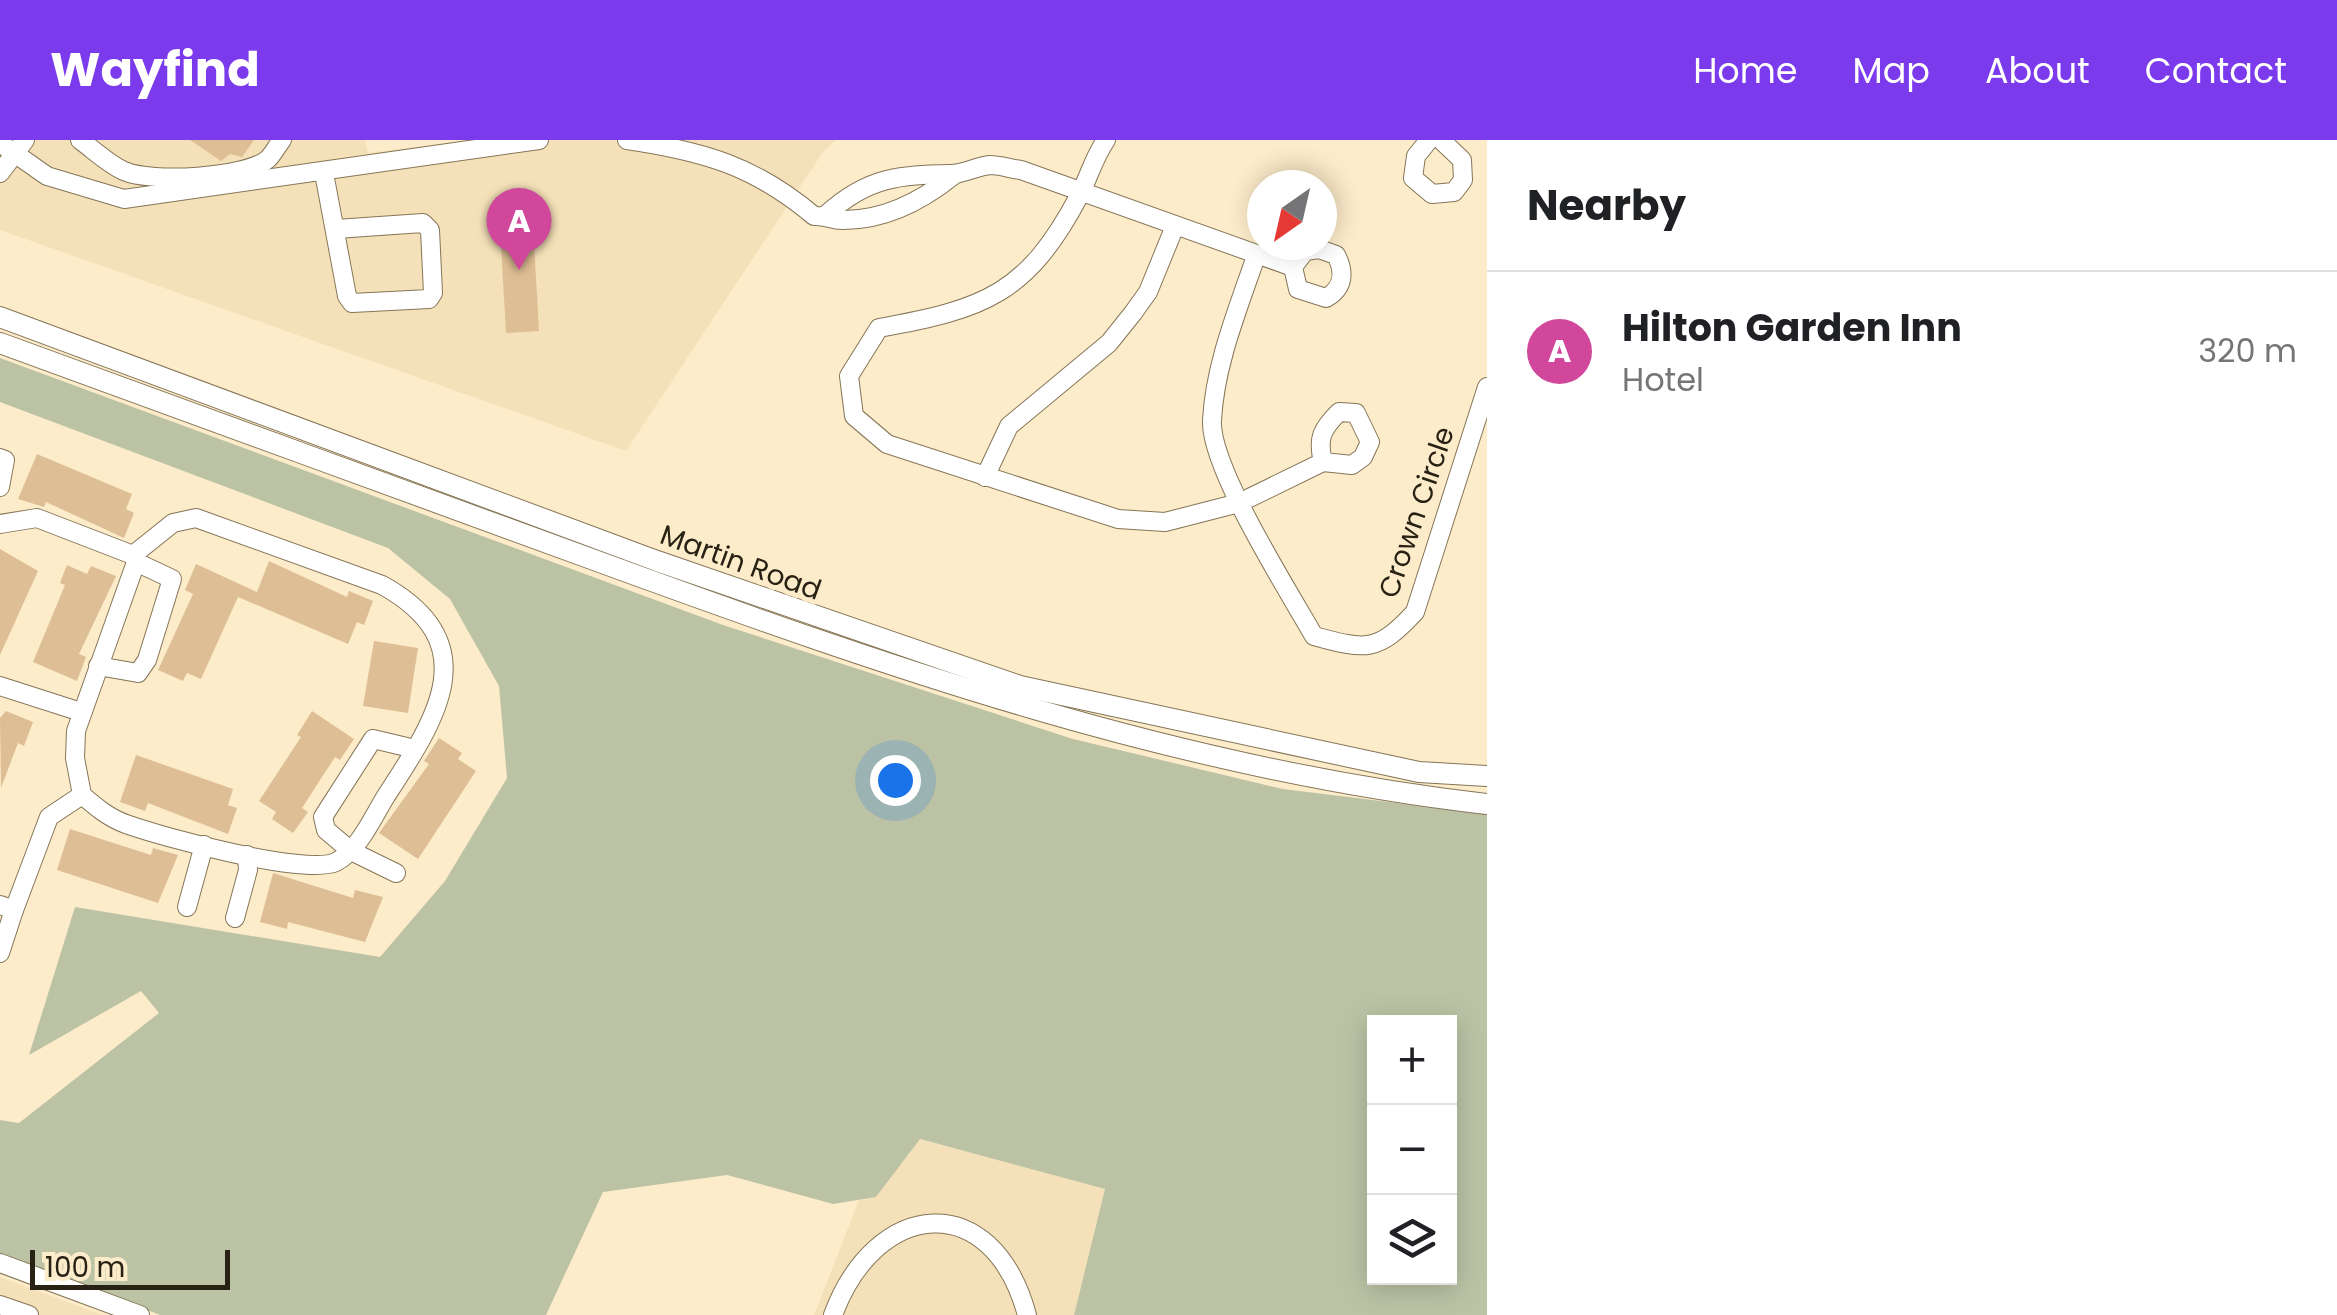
<!DOCTYPE html>
<meta charset="utf-8">
<style>
:root{--surface:#fff;--page:#f2f2f2;--text:#202124;--muted:#757577;--line:#e0e0e0;--accent:#7c3aed}
body{margin:0;font-family:Poppins,sans-serif;background:var(--page);color:var(--text)}
.controls{position:absolute;right:30px;bottom:30px;display:grid;overflow:hidden;border-radius:0px;box-shadow:0 5px 25px #0003}
.controls button{width:90px;height:90px;display:grid;place-items:center;padding:0;border:0;border-bottom:2px solid var(--line);background:var(--surface);color:var(--text);font:50px sans-serif}
.compass{position:absolute;left:1247px;top:30px;width:90px;height:90px;border-radius:50%;background:var(--surface);box-shadow:0 5px 25px #0003;rotate:214deg}
.scale{position:absolute;left:30px;bottom:25px;width:200px;box-sizing:border-box;padding-left:10px;border:5px solid #282215;border-top:0;font-size:28px;line-height:35px;white-space:nowrap;color:#282215;-webkit-text-stroke:8px #fdecca;paint-order:stroke}
.you{position:absolute;left:895px;top:640px;width:35px;height:35px;margin:-25px;border:8px solid #fff;border-radius:50%;background:#1a73e8;box-shadow:0 0 0 15px #1a73e833}
.badge{display:grid;place-items:center;width:65px;height:65px;border-radius:50%;background:var(--accent);color:#fff;font-size:32px;font-weight:700}
.pin{position:absolute;translate:-50% -82px;filter:drop-shadow(0 2px 5px #0008)}
.pin::after{content:'';position:absolute;top:52px;width:35px;height:30px;background:inherit;clip-path:polygon(0 0,100% 0,50% 100%)}
.list{margin:0;padding:0;list-style:none}
h2{display:flex;justify-content:space-between;align-items:center;height:130px;margin:0;padding:0 40px;font-size:42px}
h2 small{font-size:32px;font-weight:400;color:var(--muted)}
.list li{display:grid;grid-template-columns:65px 1fr auto;gap:30px;align-items:center;box-sizing:border-box;height:160px;padding:0 40px;border-top:2px solid var(--line)}
.list b{display:block;font-size:38px;white-space:nowrap}
.list p{margin:0;font-size:32px;white-space:nowrap;color:var(--muted)}
.list em{font-size:32px;font-style:normal;color:var(--muted)}
.icon{flex:none;width:55px;height:55px;fill:none;stroke:currentColor;stroke-width:2;stroke-linecap:round;stroke-linejoin:round}
.map{position:relative;flex:none;width:1487px;height:1175px;overflow:hidden}
header{display:flex;align-items:center;gap:60px;box-sizing:border-box;height:140px;padding:0 50px;background:var(--accent);color:#fff}
header strong{font-size:48px}
nav{display:flex;gap:55px;margin-inline-start:auto;font-size:35px}
main{display:flex}
aside{flex:1;background:var(--surface)}
.map>svg:first-child{display:block}
.built{fill:#f5e1b9}
.green{fill:#bcc3a5;fill-rule:evenodd}
.building{fill:#debe94}
.lines{fill:none;stroke-linecap:round;stroke-linejoin:round}
.minor-casing{stroke:#857557;stroke-width:20}
.major-casing{stroke:#857557;stroke-width:22}
.minor{stroke:#fff;stroke-width:18}
.major{stroke:#fff;stroke-width:20}
.labels{text-anchor:middle;stroke-width:10;stroke-linejoin:round;paint-order:stroke}
.street-label{font-size:28px;fill:#282215;stroke:#fdecca}
</style>
<header>
<strong>Wayfind</strong>
<nav><a>Home</a><a>Map</a><a>About</a><a>Contact</a></nav>
</header>
<main>
<div class="map">
<svg width="1487" height="1175" viewBox="0 0 1487 1175">
<rect width="100%" height="100%" fill="#fdecca"/>
<g class="built">
<polygon points="0,0 365,0 368,13 469,0 836,0 823,12 626,311 0,90"/>
<polygon points="919,999 1106,1049 1074,1175 814,1175 859,1060 876,1057"/>
<polygon points="0,1137 103,1175 0,1175"/>
</g>
<path class="green" d="M0 218 723 485 1073 599 1283 649 1487 674V1175H1074L1105 1049 920 999 876 1057 833 1064 727 1035 603 1052 546 1175H160L0 1113V980L19 983 159 873 141 851 29 915 75 767 380 817 445 741 507 638 499 546 450 459 388 408 0 262ZM1374 882H1450V1138H1374Z"/>
<g class="building">
<polygon points="190,0 254,0 242,17 230,14 221,21"/>
<polygon points="532,69 539,191 506,193 499,70"/>
<polygon points="37,314 132,354 126,369 134,373 124,398 46,362 44,367 18,359"/>
<polygon points="0,409 38,431 0,515"/>
<polygon points="269,421 347,457 349,451 373,461 364,485 357,482 348,504 238,457 201,539 187,533 183,541 158,530 193,454 185,450 196,424 257,452"/>
<polygon points="67,425 87,434 91,426 116,436 79,514 86,517 77,541 33,522 65,445 60,443"/>
<polygon points="374,501 418,508 408,573 363,566"/>
<polygon points="6,571 33,582 24,606 18,603 1,648 0,578"/>
<polygon points="312,571 354,599 340,620 335,617 302,668 308,672 293,693 272,679 276,672 259,661 301,597 297,595"/>
<polygon points="439,598 462,613 458,619 476,631 418,719 379,693 429,624 424,621"/>
<polygon points="136,615 233,649 228,665 237,668 228,694 148,663 145,671 120,662"/>
<polygon points="70,689 151,715 153,708 178,715 158,763 57,730"/>
<polygon points="273,733 353,758 355,750 383,757 365,802 288,782 287,789 260,782"/>
</g>
<g class="lines">
<g class="minor-casing">
<g id="minor">
<path d="M80 0C94 10 108 24 124 31 151 43 246 38 268 19 273 14 277 6 282 0"/>
<path d="M627 0C703 11 755 26 814 76 826 75 833 81 844 80 886 80 923 60 954 35"/>
<path d="M1106 0C1094 17 1089 37 1079 56 1027 154 985 169 879 188L849 236 854 276 887 304 1118 379 1165 382 1239 363 1323 322 1352 325 1363 317 1370 302 1356 273 1339 272C1322 289 1317 298 1323 322"/>
<polyline points="1429,0 1416,16 1413,38 1432,54 1454,52 1463,40 1462,20 1441,0"/>
<polyline points="0,3 47,36 124,59 539,0"/>
<polyline points="0,33 25,0"/>
<polyline points="324,33 347,156 352,163 429,159 433,153 430,90 423,83 336,89"/>
<path d="M827 74C868 37 899 35 951 34 964 34 977 26 990 25 1000 25 1011 29 1021 30L1293 127 1298 149 1326 158C1344 148 1345 132 1336 115L1319 109 1305 111 1293 127"/>
<path d="M1256 116C1238 169 1215 224 1212 280 1209 326 1289 452 1314 496 1366 510 1377 513 1415 472L1487 247"/>
<polyline points="0,318 5,320 0,347"/>
<polyline points="985,337 1009,286 1109,203 1133,173 1148,152 1175,86"/>
<polyline points="0,384 37,378 133,415 136,422 76,591 75,618 82,655 49,677 14,770"/>
<polyline points="98,526 138,533 147,520 172,439 136,422"/>
<polyline points="0,546 81,572"/>
<path d="M82 655C96 667 109 678 126 684 162 697 305 736 336 722 359 710 373 677 386 656 437 578 487 503 382 445L196 378 173 383 133 415"/>
<polyline points="396,733 351,711 326,690 323,677 373,599 415,609"/>
<polyline points="0,765 14,770 0,813"/>
<polyline points="187,767 204,705"/>
<polyline points="235,778 248,730 247,715"/>
<polyline points="0,1123 140,1175"/>
<polyline points="0,1165 29,1175"/>
<path d="M833 1175C876 1059 992 1047 1027 1175"/>
</g>
</g>
<g class="major-casing">
<g id="major">
<polyline points="0,177 657,421 1020,546 1419,632 1487,636"/>
<path d="M0 203C199 276 398 348 597 421 887 527 1178 629 1487 664"/>
</g>
</g>
<use href="#minor" class="minor"/>
<use href="#major" class="major"/>
</g>
<g class="labels">
<g class="street-label">
<text transform="translate(1416 372) rotate(-71)" y="10">Crown Circle</text>
<text transform="translate(741 422) rotate(20)" y="10">Martin Road</text>
</g>
</g>
</svg>
<div class="controls">
<button>+</button>
<button>−</button>
<button><svg class="icon" aria-label="layers" viewBox="0 0 24 24"><path d="M12 4l9 5-9 5-9-5zM3 14l9 5 9-5"/></svg></button>
</div>
<svg class="compass" viewBox="-18 -18 36 36"><path d="M0-13l5 13h-10z" fill="#e53935"/><path d="M0 13l5-13h-10z" fill="#757577"/></svg>
<div class="scale">100 m</div>
<div class="you"></div>
<div class="pin badge" style="left:519px;top:130px;background:#d1479c">A</div>
</div>
<aside>
<h2>Nearby<small></small></h2>
<ul class="list">
<li><span class="badge" style="background:#d1479c">A</span><div><b>Hilton Garden Inn</b><p>Hotel</p></div><em>320 m</em></li>
</ul>
</aside>
</main>
